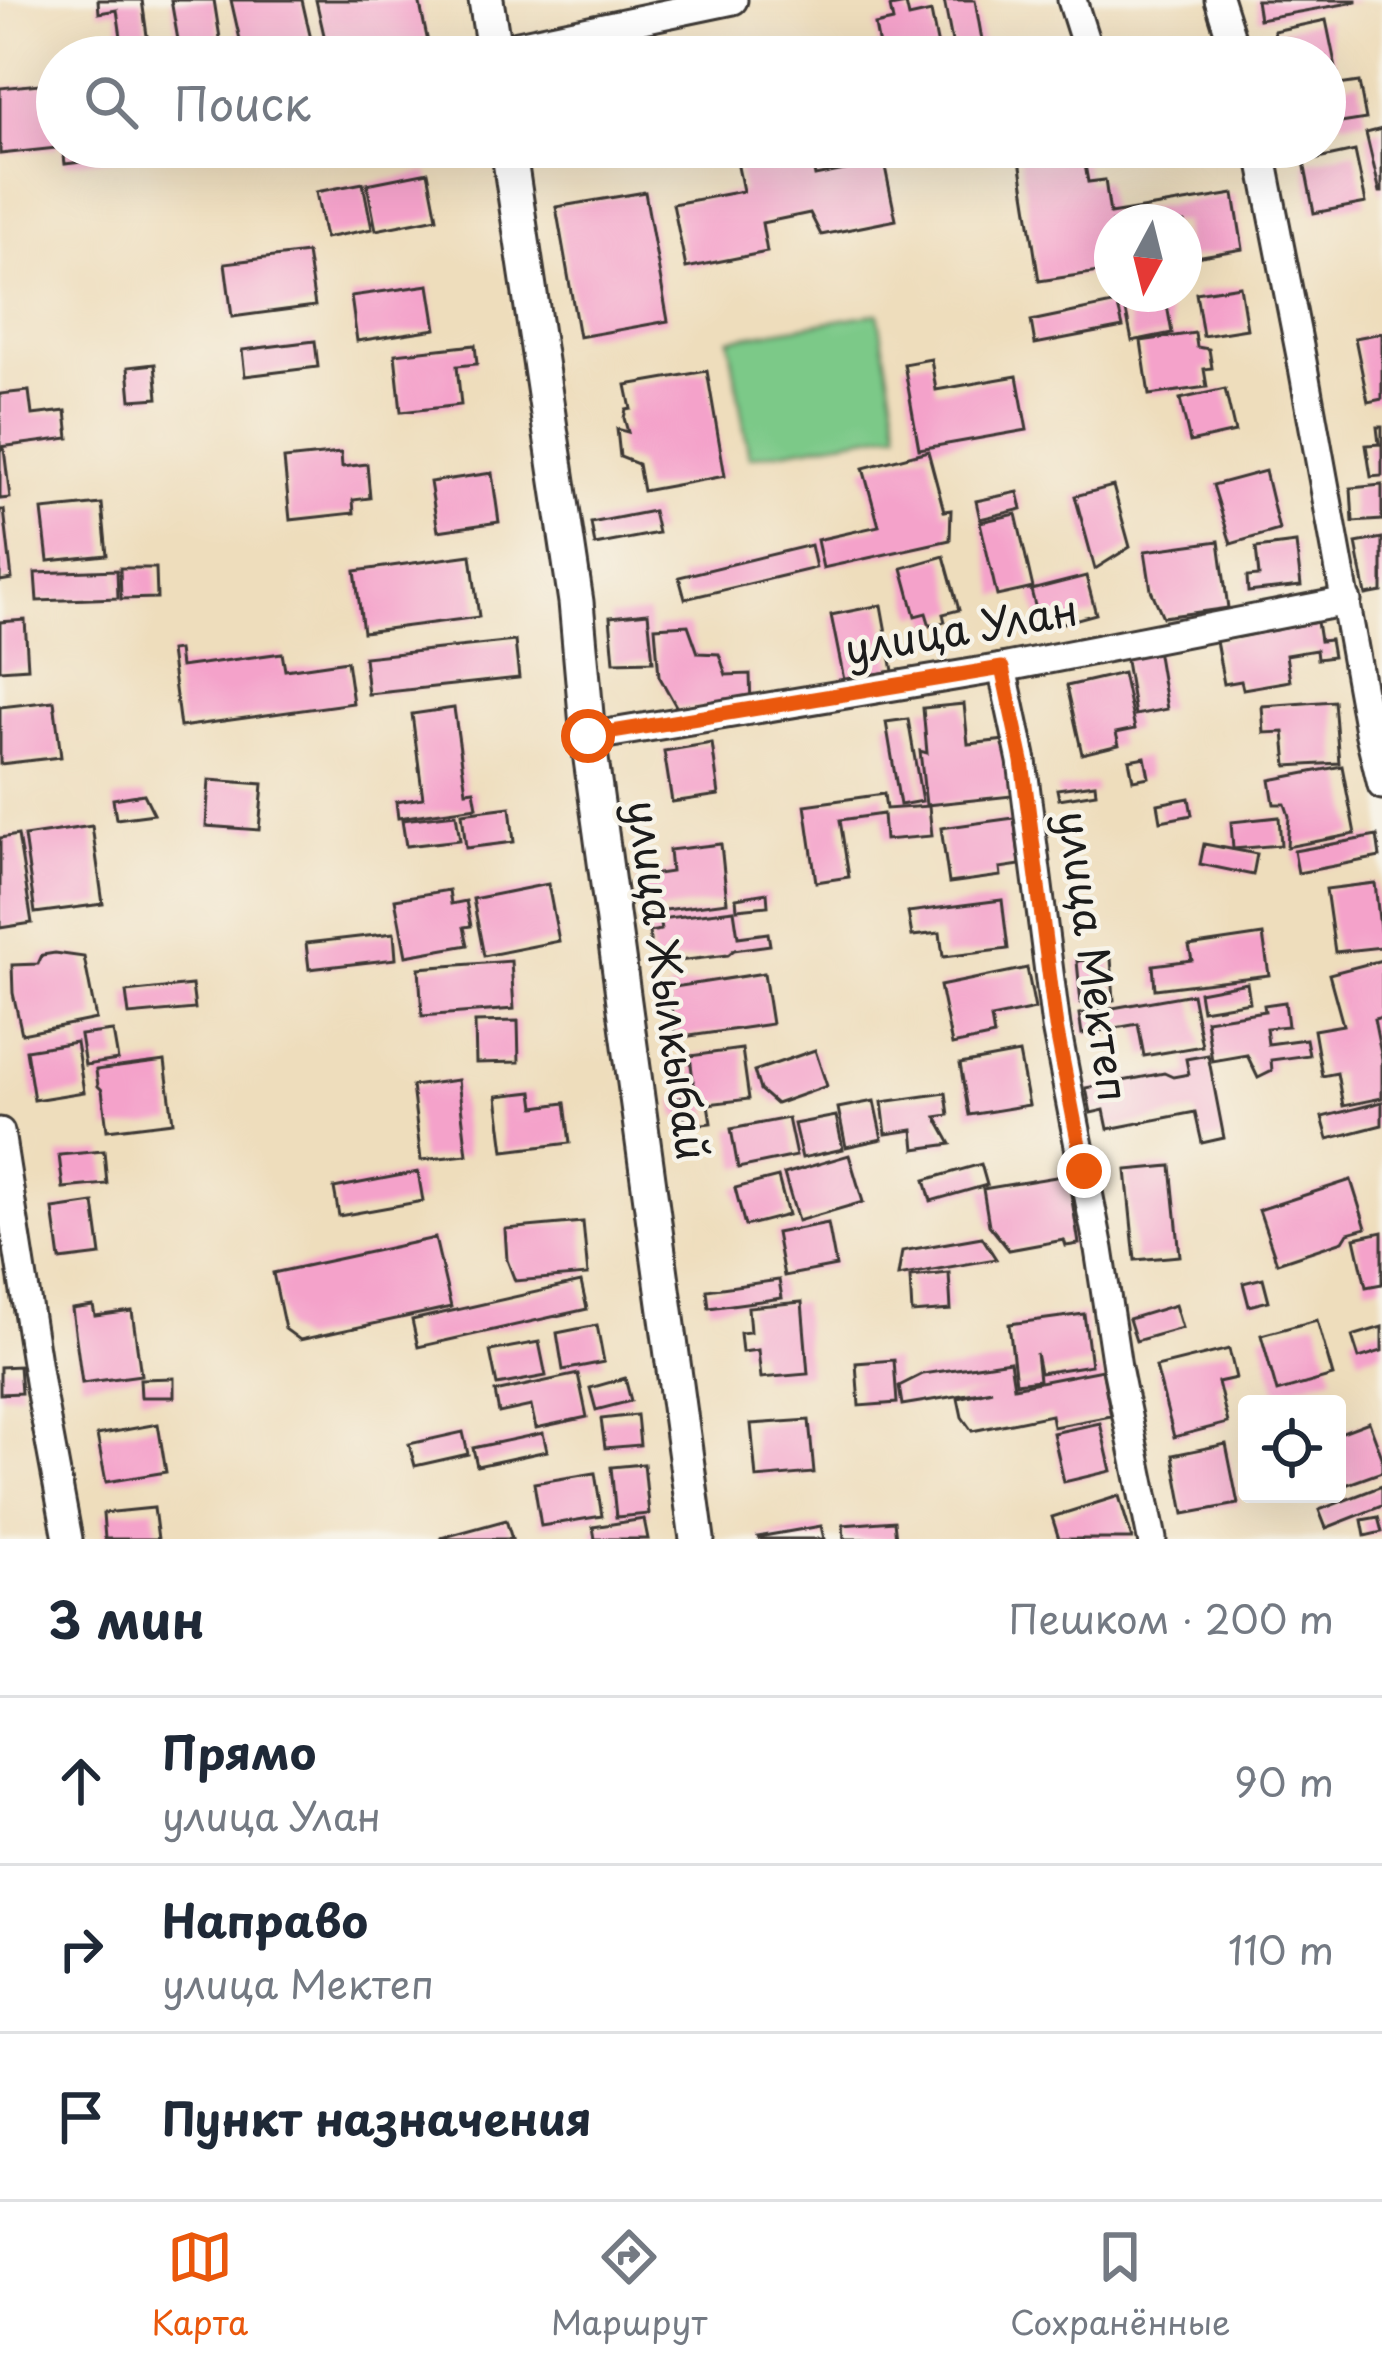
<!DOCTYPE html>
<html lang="ru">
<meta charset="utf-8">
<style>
:root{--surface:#fff;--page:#f2f2f3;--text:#1f2937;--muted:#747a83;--line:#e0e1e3;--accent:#ea580c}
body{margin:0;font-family:"Playpen Sans",sans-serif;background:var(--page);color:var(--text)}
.controls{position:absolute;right:36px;bottom:36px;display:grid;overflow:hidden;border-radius:12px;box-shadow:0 12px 48px #0002}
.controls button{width:108px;height:108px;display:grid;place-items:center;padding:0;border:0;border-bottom:3px solid var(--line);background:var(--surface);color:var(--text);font:60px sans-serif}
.compass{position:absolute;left:1094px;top:204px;width:108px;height:108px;border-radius:50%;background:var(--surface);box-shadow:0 12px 48px #0002;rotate:187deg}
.stop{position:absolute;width:36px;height:36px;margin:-27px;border:9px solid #ea580c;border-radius:50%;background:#fff}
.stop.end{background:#ea580c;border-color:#fff;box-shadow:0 3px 12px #0008}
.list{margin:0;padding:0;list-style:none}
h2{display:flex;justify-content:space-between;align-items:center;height:156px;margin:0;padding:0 48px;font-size:51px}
h2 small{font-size:39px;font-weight:400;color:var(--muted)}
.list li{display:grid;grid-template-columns:78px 1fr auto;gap:36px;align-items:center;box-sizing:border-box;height:168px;padding:0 48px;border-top:3px solid var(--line)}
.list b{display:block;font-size:45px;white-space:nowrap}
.list p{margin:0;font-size:39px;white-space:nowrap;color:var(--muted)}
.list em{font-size:39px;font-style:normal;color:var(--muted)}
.icon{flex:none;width:66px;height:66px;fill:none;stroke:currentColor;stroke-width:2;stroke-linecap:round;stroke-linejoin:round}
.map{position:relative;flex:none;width:1382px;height:1539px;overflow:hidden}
.search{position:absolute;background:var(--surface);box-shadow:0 12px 48px #0002;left:36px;right:36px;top:36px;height:132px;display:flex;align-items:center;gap:30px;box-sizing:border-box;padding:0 42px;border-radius:66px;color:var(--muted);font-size:45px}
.sheet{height:660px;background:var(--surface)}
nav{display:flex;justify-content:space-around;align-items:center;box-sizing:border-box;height:168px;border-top:3px solid var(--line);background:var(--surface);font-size:33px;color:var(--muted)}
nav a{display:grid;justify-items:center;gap:6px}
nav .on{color:var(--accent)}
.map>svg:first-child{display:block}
.green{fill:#7cc988;stroke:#4c7252;stroke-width:3}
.building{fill:#f4a2ca}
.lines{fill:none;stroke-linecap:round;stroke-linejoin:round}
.minor-casing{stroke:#3c3934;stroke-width:33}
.tertiary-casing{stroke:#3c3934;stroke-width:39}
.minor{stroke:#fff;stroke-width:27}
.tertiary{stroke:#fff;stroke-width:33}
.route{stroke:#ea580c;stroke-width:15}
.labels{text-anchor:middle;stroke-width:9;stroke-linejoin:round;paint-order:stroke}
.street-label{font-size:42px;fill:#1c1c1c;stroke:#f7f3e8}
</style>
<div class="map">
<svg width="1382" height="1539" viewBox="0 0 1382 1539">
<rect width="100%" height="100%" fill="#f7f3e8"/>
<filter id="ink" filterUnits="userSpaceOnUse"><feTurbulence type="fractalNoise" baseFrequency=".00833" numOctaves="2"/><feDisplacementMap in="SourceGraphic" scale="24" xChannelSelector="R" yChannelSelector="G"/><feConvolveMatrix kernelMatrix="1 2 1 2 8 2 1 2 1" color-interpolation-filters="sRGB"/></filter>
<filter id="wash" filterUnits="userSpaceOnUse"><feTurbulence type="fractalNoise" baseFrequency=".004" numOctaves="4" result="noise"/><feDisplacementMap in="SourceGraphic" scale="48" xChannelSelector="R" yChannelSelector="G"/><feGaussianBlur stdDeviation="2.7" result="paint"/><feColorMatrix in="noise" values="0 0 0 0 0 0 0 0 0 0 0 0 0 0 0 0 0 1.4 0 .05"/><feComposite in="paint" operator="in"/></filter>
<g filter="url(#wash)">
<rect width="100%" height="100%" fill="#eeddbc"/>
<polygon class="green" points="878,313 899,431 749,457 729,339"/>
<g id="blocks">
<g class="building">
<polygon points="98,0 142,0 150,57 124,57 117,10 99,13"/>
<polygon points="171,0 214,0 223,57 181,57"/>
<polygon points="231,0 302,0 315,57 244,57"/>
<polygon points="316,0 419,0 429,47 382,57 329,57"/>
<polygon points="944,0 975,0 985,57 955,57"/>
<polygon points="1256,0 1356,0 1356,2 1259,19"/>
<polygon points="906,4 909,17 931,12 940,57 881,57 875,25 893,21 890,7"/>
<polygon points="1326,20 1338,78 1325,81 1325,57 1280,57 1274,31"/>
<polygon points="1066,45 1068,57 1006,57 1006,54"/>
<polygon points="57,69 57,148 0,154 0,88 50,83 49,70"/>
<polygon points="1359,82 1366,119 1341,123 1339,113 1325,115 1325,87"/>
<polygon points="1382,129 1382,192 1380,192 1366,133"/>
<polygon points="63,147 122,147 123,157 65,164"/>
<polygon points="286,147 342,147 342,150 287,156"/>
<polygon points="659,147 706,147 706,149 661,158"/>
<polygon points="734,147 809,147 815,176 884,162 896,220 821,235 810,213 762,223 767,252 686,268 673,204 743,191"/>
<polygon points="1018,147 1082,147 1088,182 1105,180 1110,214 1234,194 1243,249 1184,259 1184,222 1112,222 1112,270 1039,281"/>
<polygon points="1355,151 1366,203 1314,213 1304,162"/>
<polygon points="428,172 437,218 376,230 367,184"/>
<polygon points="363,183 372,229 325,238 316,192"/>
<polygon points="645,192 668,321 579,337 556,207"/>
<polygon points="307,253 315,306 232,317 225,263"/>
<polygon points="429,285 436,329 357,341 351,296"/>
<polygon points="1240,286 1247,329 1203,336 1196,293"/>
<polygon points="1158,294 1165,294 1172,333 1132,341 1124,301"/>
<polygon points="1117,303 1123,327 1035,344 1031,321"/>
<polygon points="1195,333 1197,347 1209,349 1212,368 1204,369 1207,387 1149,395 1141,341"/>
<polygon points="1382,333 1382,399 1368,402 1355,338"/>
<polygon points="315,341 318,367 245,376 242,350"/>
<polygon points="475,345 477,364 457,366 461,405 401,412 395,354"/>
<polygon points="931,359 936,390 1017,376 1027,430 919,449 904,364"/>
<polygon points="155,364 158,398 131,400 128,367"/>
<polygon points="707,371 725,476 643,491 638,464 620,457 617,429 628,432 624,418 626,410 631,409 626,385"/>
<polygon points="1225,389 1235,432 1190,442 1180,399"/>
<polygon points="29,391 32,415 66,411 69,438 0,447 0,394"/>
<polygon points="1377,427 1382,427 1382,476 1371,477 1366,445 1379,444"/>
<polygon points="4,449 10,498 0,499 0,450"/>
<polygon points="928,451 944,511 951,510 950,540 823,568 817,540 879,526 863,468"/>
<polygon points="341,453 342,467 367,464 370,498 353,500 354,513 290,520 284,459"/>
<polygon points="1265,471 1279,530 1231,544 1213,485"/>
<polygon points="492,473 499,522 438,531 430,482"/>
<polygon points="1382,485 1382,520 1353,522 1351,488"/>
<polygon points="1113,486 1130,547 1095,569 1075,496"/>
<polygon points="1018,492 1022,509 980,519 976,501"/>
<polygon points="102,504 107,555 48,561 42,510"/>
<polygon points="0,510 4,510 12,579 0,581"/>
<polygon points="653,511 658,533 595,545 591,523"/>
<polygon points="1016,514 1033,588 997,596 980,522"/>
<polygon points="1382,538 1382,592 1366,595 1356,543"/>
<polygon points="1219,541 1228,608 1163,617 1151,590 1145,551"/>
<polygon points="1296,543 1301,586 1248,592 1247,577 1259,576 1256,548"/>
<polygon points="811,545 816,568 685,599 679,577"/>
<polygon points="471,555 479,617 363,632 355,571"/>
<polygon points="944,556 959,610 943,614 945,622 930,626 926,613 915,616 902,568"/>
<polygon points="120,568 156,568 157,598 121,599"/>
<polygon points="117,570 118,598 37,601 35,573"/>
<polygon points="1086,576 1096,614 1041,629 1031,590"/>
<polygon points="881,605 893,671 844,680 831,615"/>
<polygon points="648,613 653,661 614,662 610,617"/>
<polygon points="25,620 28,668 0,670 0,622"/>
<polygon points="1317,622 1320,641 1330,640 1333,657 1317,659 1316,650 1286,655 1290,681 1243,689 1241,681 1224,684 1216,641"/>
<polygon points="688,625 698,653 719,654 726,675 750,674 751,707 677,708 659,676 655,627"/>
<polygon points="515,641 519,678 368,694 364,657"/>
<polygon points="1157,649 1167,709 1135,715 1125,655"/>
<polygon points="178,650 180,667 282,653 285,670 347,661 353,703 180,727 170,651"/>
<polygon points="1123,673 1135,729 1116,733 1119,745 1082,754 1067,686"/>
<polygon points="54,701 61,757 0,764 0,707"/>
<polygon points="1334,701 1339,763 1287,766 1284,732 1264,733 1262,706"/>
<polygon points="964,704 968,744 1006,740 1012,796 926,805 920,751 927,753 923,708"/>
<polygon points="454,708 466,791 474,790 477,807 398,818 396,802 423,798 412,714"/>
<polygon points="908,719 922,801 900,805 886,722"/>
<polygon points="712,743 719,795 672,802 664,751"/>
<polygon points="1145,757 1149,777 1133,780 1129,760"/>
<polygon points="1342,766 1355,834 1287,847 1289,816 1285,804 1274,804 1270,780"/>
<polygon points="209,780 263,784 259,830 206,826"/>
<polygon points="1095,784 1096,793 1059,799 1057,789"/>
<polygon points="144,794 154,814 116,819 113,799"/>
<polygon points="884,794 886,809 929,806 932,836 885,840 883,814 840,820 849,877 816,882 805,805"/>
<polygon points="1189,798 1192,815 1161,821 1158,804"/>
<polygon points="510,807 514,842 466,848 462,813"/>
<polygon points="456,814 460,840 406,846 402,820"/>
<polygon points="1279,817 1281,845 1233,849 1231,822"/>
<polygon points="1014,818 1020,865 1000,868 1001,876 949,883 941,828"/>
<polygon points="92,826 103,904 35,913 24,836"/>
<polygon points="18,835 32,923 0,928 0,838"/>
<polygon points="1377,836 1380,857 1298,873 1294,851"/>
<polygon points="721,844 727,902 642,913 637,877 671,872 669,850"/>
<polygon points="1204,844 1257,854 1253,875 1200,864"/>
<polygon points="1375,883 1382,947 1335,952 1326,889"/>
<polygon points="548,884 559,941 484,956 473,899"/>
<polygon points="449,890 451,904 466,901 471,926 464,927 468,945 406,956 395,899"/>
<polygon points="767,893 768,906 737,909 736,898"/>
<polygon points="1002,900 1008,949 943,957 940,933 912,936 908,912"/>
<polygon points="734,910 738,937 768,933 770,945 734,950 728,955 653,964 649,932 661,930 659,919"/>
<polygon points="394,933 396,959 309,969 306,943"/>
<polygon points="1263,935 1269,975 1155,989 1153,965 1192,960 1189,946"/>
<polygon points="55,953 84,957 96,1019 22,1034 13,993 12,965 38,964 42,955"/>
<polygon points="1111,958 1114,1000 1081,1003 1077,961"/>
<polygon points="1382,960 1382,1017 1374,1019 1382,1059 1382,1098 1343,1106 1337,1073 1322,1076 1314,1030 1343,1025 1329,974"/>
<polygon points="511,961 514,1009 422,1016 419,968"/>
<polygon points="1027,968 1035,1009 991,1018 994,1036 952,1045 940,986"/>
<polygon points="764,973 772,1024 676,1038 668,988"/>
<polygon points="1247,983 1250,1002 1202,1010 1199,992"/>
<polygon points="192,985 195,1009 129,1015 126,992"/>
<polygon points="1192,994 1202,1046 1144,1056 1138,1024 1082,1034 1079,1014"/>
<polygon points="1285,1002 1288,1026 1266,1028 1268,1044 1306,1039 1309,1055 1271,1060 1272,1071 1258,1078 1247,1055 1212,1061 1206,1020 1265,1011 1264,1005"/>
<polygon points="518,1021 519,1062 476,1063 475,1022"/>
<polygon points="113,1031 118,1060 85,1065 80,1035"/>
<polygon points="76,1042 84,1092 34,1100 26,1050"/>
<polygon points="742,1049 749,1099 708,1104 711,1123 686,1126 684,1116 676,1117 673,1099 695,1096 690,1056"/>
<polygon points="815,1050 827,1086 776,1104 760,1090 754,1071"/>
<polygon points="1019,1053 1029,1105 969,1115 960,1064"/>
<polygon points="1208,1055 1224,1138 1202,1143 1195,1112 1108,1129 1104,1110 1091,1113 1086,1088 1164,1073 1173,1077 1189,1074 1186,1059"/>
<polygon points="165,1061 173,1122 107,1130 102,1090 98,1086 96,1070"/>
<polygon points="458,1080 467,1155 421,1160 412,1086"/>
<polygon points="533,1092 535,1107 565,1103 570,1143 504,1151 497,1096"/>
<polygon points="946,1093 949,1115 936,1117 951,1144 915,1149 913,1130 886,1134 882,1102"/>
<polygon points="874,1101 882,1139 846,1147 838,1108"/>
<polygon points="1382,1102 1382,1125 1328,1139 1322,1117"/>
<polygon points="836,1116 843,1149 802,1158 794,1124"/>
<polygon points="788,1118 796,1156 738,1168 731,1129"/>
<polygon points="104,1151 107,1184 63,1188 59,1155"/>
<polygon points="849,1155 863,1202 798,1221 784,1174"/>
<polygon points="981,1164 987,1185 931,1201 925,1180"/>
<polygon points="1171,1166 1180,1256 1135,1260 1126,1170"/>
<polygon points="418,1172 423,1201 339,1216 334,1188"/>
<polygon points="1068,1175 1079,1244 1066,1246 1064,1240 1009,1250 989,1225 983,1189"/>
<polygon points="778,1177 788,1215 745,1226 735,1188"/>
<polygon points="1351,1180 1366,1228 1348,1233 1343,1241 1277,1263 1259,1210"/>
<polygon points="94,1203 101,1255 60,1260 53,1209"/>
<polygon points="583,1222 588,1275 515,1281 507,1260 505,1229"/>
<polygon points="828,1223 836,1266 784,1276 776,1233"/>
<polygon points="1382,1232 1382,1284 1366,1287 1355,1238"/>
<polygon points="982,1237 996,1259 898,1276 902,1251"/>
<polygon points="435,1238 451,1307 300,1340 285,1329 273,1273"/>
<polygon points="949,1273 951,1310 912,1313 910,1277"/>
<polygon points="1263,1278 1269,1301 1249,1306 1243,1283"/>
<polygon points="779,1280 782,1298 709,1308 707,1290"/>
<polygon points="581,1282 587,1309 418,1347 412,1320"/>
<polygon points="802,1302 808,1374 761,1378 758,1350 742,1352 740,1333 750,1332 748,1307"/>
<polygon points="1175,1305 1182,1328 1136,1341 1129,1319"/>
<polygon points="93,1306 95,1316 132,1311 141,1375 82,1383 72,1309"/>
<polygon points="1084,1314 1091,1365 1040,1373 1036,1353 1039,1380 1016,1383 1009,1324"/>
<polygon points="1317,1320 1333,1376 1277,1392 1261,1335"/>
<polygon points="597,1325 604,1362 563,1370 557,1333"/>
<polygon points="1382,1327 1382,1351 1359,1358 1352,1336"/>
<polygon points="539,1342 546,1376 497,1385 490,1351"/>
<polygon points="1229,1349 1236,1378 1218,1382 1228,1423 1174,1437 1156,1367"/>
<polygon points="894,1360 897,1403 859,1406 856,1363"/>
<polygon points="1010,1361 1014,1387 1102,1370 1111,1416 1053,1427 1051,1415 972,1431 962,1417 958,1398 992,1390 902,1405 899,1386 923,1374"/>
<polygon points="19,1366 21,1393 0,1394 0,1367"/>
<polygon points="578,1374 587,1417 536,1428 531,1406 499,1413 495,1392"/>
<polygon points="174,1378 174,1397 141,1397 140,1379"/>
<polygon points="625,1378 631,1401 596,1410 590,1388"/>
<polygon points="637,1415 640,1445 605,1448 601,1419"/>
<polygon points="809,1420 814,1473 756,1478 751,1424"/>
<polygon points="1369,1422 1382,1457 1382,1472 1337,1488 1337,1434"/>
<polygon points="1100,1423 1111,1471 1064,1482 1053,1433"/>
<polygon points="158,1424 166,1472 106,1482 97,1435"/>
<polygon points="463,1432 468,1454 415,1466 409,1444"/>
<polygon points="543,1433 547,1451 477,1466 473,1448"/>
<polygon points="1226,1444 1238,1504 1184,1514 1173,1455"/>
<polygon points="644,1464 649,1514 616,1517 611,1467"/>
<polygon points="595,1473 602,1516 541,1526 534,1483"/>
<polygon points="1382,1486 1382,1506 1326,1528 1319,1510"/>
<polygon points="1119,1496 1132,1539 1059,1539 1052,1517"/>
<polygon points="154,1508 158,1539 105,1539 103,1513"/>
<polygon points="1378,1517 1382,1532 1365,1536 1362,1520"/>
<polygon points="644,1519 648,1539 595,1539 593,1527"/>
<polygon points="506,1520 512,1539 441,1539 441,1538"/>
<polygon points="894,1521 896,1539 844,1539 843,1525"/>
<polygon points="821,1526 824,1539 759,1539 758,1537"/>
</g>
</g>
</g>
<g filter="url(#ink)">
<use href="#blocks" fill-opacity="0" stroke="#3c3934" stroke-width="3"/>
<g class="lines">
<g class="minor-casing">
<g id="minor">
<polyline points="1072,0 1090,57"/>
<polyline points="1219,0 1237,57"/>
<polyline points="494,50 733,0"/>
<polyline points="1260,147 1301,356 1369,731 1382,785"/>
<polyline points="1002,668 1022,761 1056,1027 1099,1249 1117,1367 1152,1539"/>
<polyline points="588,737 1002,668 1347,601"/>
<polyline points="0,1132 40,1388 68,1539"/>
</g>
</g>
<g class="tertiary-casing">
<g id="tertiary">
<polyline points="486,0 495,57"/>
<polyline points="508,147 576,602 588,737 697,1539"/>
</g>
</g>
<use href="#minor" class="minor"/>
<use href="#tertiary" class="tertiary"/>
</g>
</g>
<g class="lines" filter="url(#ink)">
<polyline class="route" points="588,736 1002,668 1022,761 1056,1027 1084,1171"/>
</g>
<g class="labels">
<g class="street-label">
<text transform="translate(961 630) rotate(-10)" y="15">улица Улан</text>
<text transform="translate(1093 956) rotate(82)" y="15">улица Мектеп</text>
<text transform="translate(667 980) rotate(82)" y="15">улица Жылкыбай</text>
</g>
</g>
</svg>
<div class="controls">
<button><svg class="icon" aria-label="locate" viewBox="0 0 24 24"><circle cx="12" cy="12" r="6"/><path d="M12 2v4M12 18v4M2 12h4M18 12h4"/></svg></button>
</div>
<svg class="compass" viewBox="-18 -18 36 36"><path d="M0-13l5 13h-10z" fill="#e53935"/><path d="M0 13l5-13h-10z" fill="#747a83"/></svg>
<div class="stop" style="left:588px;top:736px"></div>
<div class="stop end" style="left:1084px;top:1171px"></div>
<div class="search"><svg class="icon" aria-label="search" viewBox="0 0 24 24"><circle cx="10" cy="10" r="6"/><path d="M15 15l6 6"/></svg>Поиск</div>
</div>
<section class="sheet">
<h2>3 мин<small>Пешком · 200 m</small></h2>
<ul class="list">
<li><svg class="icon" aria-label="ahead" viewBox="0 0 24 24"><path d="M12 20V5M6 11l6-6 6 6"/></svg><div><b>Прямо</b><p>улица Улан</p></div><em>90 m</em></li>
<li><svg class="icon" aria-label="right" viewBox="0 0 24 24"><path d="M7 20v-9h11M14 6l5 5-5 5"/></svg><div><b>Направо</b><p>улица Мектеп</p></div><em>110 m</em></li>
<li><svg class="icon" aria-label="arrive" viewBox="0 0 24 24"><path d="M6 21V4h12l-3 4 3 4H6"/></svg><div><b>Пункт назначения</b></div></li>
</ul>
</section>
<nav>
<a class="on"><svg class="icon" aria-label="map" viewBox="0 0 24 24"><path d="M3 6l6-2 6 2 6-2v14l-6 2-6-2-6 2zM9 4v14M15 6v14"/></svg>Карта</a>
<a><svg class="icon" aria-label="directions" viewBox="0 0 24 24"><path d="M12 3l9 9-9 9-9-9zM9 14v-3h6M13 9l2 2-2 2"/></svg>Маршрут</a>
<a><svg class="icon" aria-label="saved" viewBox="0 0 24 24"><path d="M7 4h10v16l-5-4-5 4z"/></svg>Сохранённые</a>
</nav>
